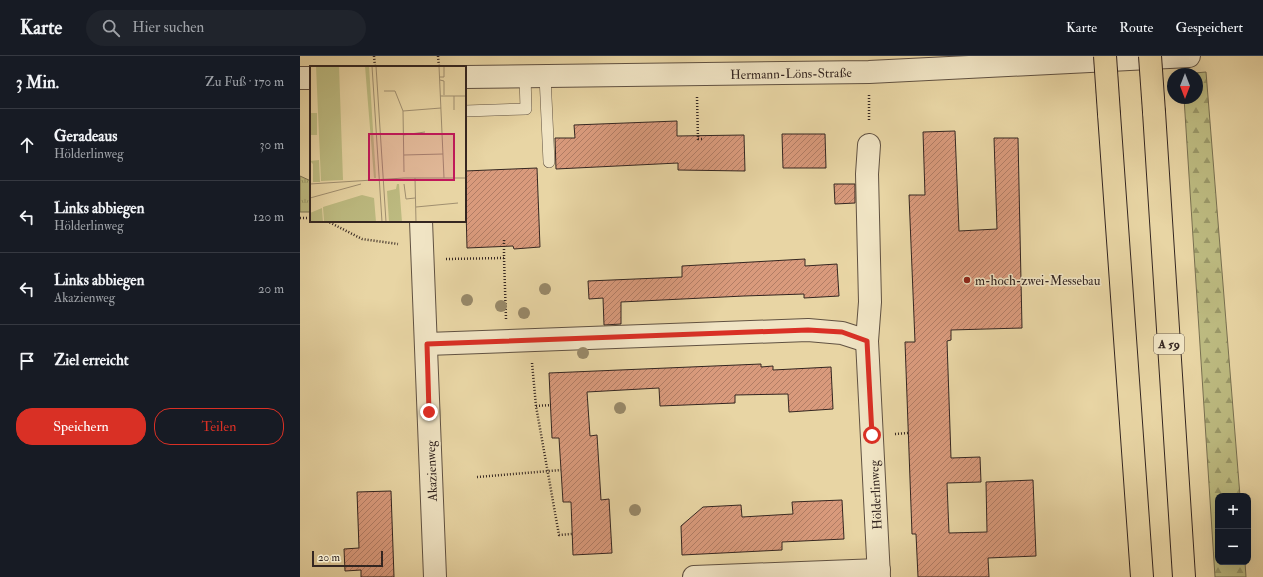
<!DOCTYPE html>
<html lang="de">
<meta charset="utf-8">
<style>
:root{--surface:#171b24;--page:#20242c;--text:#f1f3f6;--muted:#9ea1a6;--line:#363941;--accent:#d93025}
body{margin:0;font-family:"IM FELL Double Pica",serif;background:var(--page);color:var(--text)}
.controls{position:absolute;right:12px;bottom:12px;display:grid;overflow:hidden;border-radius:8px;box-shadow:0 4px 16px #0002}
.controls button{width:36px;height:36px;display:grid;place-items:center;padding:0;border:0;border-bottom:1px solid var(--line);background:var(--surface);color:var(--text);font:20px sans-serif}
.compass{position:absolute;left:867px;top:12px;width:36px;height:36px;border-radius:50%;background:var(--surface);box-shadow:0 4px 16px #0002;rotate:180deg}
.scale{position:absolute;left:12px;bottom:10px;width:71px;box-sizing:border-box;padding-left:4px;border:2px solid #342621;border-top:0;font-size:11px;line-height:14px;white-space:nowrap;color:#342621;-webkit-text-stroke:3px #f0e4c4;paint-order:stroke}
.stop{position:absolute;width:12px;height:12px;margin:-9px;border:3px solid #d93025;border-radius:50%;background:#fff}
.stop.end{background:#d93025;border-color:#fff;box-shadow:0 1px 4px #0008}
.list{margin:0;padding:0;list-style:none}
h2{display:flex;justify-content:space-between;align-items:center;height:52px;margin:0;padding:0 16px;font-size:17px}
h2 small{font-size:13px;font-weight:400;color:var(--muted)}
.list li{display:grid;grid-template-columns:26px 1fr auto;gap:12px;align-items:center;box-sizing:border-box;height:72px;padding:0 16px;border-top:1px solid var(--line)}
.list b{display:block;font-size:15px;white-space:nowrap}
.list p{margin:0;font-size:13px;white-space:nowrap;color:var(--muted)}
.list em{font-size:13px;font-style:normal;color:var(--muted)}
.actions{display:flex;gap:8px;padding:12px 16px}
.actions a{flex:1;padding:9px 0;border:1px solid var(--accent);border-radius:16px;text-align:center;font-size:14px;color:var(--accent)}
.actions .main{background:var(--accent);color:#fff}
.icon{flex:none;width:22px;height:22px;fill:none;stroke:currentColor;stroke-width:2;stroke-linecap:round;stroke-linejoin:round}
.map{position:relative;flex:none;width:963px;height:521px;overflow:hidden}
header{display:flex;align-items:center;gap:24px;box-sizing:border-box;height:56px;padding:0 20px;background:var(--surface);border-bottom:1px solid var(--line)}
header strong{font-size:19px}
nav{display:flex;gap:22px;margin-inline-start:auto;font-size:14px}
.search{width:280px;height:36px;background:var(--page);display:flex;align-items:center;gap:10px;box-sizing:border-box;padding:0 14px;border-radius:22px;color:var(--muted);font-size:15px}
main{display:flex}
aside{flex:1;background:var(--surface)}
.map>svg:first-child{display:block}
.grass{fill:url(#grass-tufts);stroke:#787051}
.forest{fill:url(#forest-firs);stroke:#787051}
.building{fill:url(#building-hatch);stroke:#342621}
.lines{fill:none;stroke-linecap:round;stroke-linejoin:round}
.lane-casing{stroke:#615242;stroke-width:12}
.street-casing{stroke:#615242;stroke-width:24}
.highway-casing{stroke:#342621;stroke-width:24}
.path{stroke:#342621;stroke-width:2.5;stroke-dasharray:1 2;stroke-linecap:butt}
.lane{stroke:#f0e4c4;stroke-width:11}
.street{stroke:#f0e4c4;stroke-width:22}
.highway{stroke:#e8d5a4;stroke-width:22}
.highway-bridge-casing{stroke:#342621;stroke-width:24;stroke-linecap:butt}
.highway-bridge{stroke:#e8d5a4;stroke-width:22}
.tree{fill:#988969}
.route{stroke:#d93025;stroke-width:5}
.poi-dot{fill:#8f2418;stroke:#f0e4c4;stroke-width:1.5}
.labels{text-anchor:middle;stroke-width:3;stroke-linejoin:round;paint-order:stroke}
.shield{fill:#f0e4c4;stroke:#6c5f52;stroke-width:1}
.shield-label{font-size:12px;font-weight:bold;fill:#342621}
.street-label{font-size:13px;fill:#342621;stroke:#f0e4c4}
.poi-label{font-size:13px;fill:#342621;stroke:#f0e4c4;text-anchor:start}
.inset-road{fill:none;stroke:#a08f70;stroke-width:1}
.view{fill:#c2185b;fill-opacity:0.15;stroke:#c2185b;stroke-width:2}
.inset-edge{fill:none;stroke:#342621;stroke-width:2}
</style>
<header>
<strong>Karte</strong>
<div class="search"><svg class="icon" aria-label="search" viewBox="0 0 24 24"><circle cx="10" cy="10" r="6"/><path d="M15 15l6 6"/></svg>Hier suchen</div>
<nav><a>Karte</a><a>Route</a><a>Gespeichert</a></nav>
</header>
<main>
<aside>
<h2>3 Min.<small>Zu Fuß · 170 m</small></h2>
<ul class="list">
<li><svg class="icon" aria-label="ahead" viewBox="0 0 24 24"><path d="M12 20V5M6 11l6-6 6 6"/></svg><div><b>Geradeaus</b><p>Hölderlinweg</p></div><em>30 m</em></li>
<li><svg class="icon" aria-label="left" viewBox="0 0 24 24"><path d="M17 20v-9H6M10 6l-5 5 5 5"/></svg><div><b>Links abbiegen</b><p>Hölderlinweg</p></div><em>120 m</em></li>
<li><svg class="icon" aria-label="left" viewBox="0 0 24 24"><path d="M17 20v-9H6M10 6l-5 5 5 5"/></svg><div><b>Links abbiegen</b><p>Akazienweg</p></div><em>20 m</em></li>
<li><svg class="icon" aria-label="arrive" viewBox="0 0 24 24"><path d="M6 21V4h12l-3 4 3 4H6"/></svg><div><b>Ziel erreicht</b></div></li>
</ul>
<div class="actions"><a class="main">Speichern</a><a>Teilen</a></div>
</aside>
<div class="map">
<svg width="963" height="521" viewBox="0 0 963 521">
<defs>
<pattern id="grass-tufts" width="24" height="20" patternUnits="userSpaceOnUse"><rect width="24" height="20" fill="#bdbb81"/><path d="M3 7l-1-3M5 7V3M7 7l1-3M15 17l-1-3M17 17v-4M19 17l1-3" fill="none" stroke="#9a9869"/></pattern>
<pattern id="forest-firs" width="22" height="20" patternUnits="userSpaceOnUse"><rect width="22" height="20" fill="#bdbb81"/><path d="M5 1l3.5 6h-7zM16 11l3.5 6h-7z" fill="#9a9869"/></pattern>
<pattern id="building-hatch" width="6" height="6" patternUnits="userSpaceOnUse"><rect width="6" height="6" fill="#d99a7c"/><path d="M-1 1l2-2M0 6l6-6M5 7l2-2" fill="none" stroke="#b17d65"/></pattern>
</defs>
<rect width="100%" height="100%" fill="#e8d5a4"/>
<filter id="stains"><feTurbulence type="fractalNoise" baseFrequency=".005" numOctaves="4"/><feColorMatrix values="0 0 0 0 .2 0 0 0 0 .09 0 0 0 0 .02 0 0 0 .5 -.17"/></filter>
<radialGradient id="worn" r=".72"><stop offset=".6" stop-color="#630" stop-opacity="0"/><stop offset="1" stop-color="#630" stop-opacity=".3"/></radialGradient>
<polygon class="grass" points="0,120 11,125 11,156 0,156"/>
<polygon class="forest" points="906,16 940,440 918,440 918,506 945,506 946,521 915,521 884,42 897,42 897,18 883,18"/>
<g class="building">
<polygon points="377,65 377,80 444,79 445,115 378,114 378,107 256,113 255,82 275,82 274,69"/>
<polygon points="655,75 659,175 697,173 694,82 718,82 722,272 651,274 651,284 647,285 651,402 680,401 681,426 647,427 649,477 687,476 686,426 733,424 736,500 688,502 689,521 618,521 616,478 612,478 605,286 615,286 609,139 625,139 623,76"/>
<polygon points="482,78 525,78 526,112 483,112"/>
<polygon points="237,112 240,191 214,193 213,190 167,192 165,115"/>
<polygon points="534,128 555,128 555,147 535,148"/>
<polygon points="505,203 505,210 537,208 539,240 504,242 504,238 444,240 321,246 321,268 304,269 303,242 289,243 288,225 382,221 382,210"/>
<polygon points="461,308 461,311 473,310 473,314 531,311 533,353 489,356 488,338 435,339 435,347 360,350 359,332 287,336 290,380 297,379 301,444 309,443 312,497 273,499 271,446 263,446 259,382 252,382 249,317"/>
<polygon points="91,435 94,521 61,521 61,514 45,515 44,493 59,492 57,436"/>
<polygon points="542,444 544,483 482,486 482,494 382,499 381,470 403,451 441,449 442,461 493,458 492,446"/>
</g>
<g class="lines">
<g class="lane-casing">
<g id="lane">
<polyline points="245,20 249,106"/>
<polyline points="165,55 226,53 225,20"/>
</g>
</g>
<g class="street-casing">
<g id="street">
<polyline points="165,21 569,16 889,0"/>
<polyline points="0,22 11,22"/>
<polyline points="569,89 567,118 570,246 567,285 579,521"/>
<polyline points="121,165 135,521"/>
<polyline points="127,288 508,274 542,277 567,285"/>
<polyline points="394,521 579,514"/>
</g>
</g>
<g class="highway-casing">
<g id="highway">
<polyline points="854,56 884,521"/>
<polyline points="809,58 842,521"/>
</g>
</g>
<g class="path">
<polyline points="74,0 75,11"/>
<polyline points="138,0 139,11"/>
<polyline points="569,39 569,66"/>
<polyline points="397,41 398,83 403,83"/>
<polyline points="0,162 11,162"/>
<polyline points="27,165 62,183 98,188"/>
<polyline points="204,202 206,263"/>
<polyline points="146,203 204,202 204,183"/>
<polyline points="232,307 236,350 259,479 272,478"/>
<polyline points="236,350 251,349"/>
<polyline points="595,378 608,377"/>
<polyline points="177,421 261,414"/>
</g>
<use href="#lane" class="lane"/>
<use href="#street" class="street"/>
<use href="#highway" class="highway"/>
<g class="highway-bridge-casing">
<g id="highway-bridge">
<polyline points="805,0 809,58"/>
<polyline points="850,0 854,56"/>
</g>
</g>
<use href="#highway-bridge" class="highway-bridge"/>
</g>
<g class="tree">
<circle cx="245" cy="233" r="6"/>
<circle cx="167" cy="244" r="6"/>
<circle cx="201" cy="250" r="6"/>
<circle cx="224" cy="257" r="6"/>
<circle cx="283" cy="297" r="6"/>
<circle cx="320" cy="352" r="6"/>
<circle cx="335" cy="454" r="6"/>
</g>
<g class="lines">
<polyline class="route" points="129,356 127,288 508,274 542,276 567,285 572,379"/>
</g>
<circle class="poi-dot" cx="667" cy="224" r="4"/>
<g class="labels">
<rect class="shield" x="854" y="278" width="30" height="20" rx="3"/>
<g class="shield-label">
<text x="869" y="292">A 59</text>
</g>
<g class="street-label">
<text transform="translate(491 17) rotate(-1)" y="5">Hermann-Löns-Straße</text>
<text transform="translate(131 415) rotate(-92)" y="5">Akazienweg</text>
<text transform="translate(575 439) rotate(-93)" y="5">Hölderlinweg</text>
</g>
<g class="poi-label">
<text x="675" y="229">m-hoch-zwei-Messebau</text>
</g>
</g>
<g transform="translate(10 10)">
<rect width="156" height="156" fill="#e8d5a4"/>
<path d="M9 94 10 116H3V98L0 95ZM52 129 64 132 66 156H14L13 141ZM12 142 13 156H0V147Z" fill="#bdbb81"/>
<path d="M6 0H29L33 114 11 115ZM55 0H59L66 112H64ZM0 47H7V69H0ZM87 118H89L92 156H79L77 125 86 123Z" fill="#bdbb81"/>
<path class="inset-road" d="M62 0 72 156M66 0 76 156M129 0 134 112M130 11H134V0M130 14 134 15V29M74 25H85L93 45 94 106M130 30H156M144 44V30M93 45 131 42M93 69 115 66M94 89 133 88M105 112 106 156M0 118 94 112H156M94 118 96 133 105 132M0 132 51 118M106 141 148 137"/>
<path class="view" d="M59 68H144V114H59Z"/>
<rect width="156" height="156" class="inset-edge"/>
</g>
<rect width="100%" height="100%" filter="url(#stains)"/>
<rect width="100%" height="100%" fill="url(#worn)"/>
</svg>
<div class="controls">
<button>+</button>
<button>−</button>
</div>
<svg class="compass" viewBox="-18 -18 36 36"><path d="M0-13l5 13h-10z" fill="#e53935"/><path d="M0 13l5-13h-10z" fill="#9ea1a6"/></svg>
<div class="scale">20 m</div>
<div class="stop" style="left:572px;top:379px"></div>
<div class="stop end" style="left:129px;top:356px"></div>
</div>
</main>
